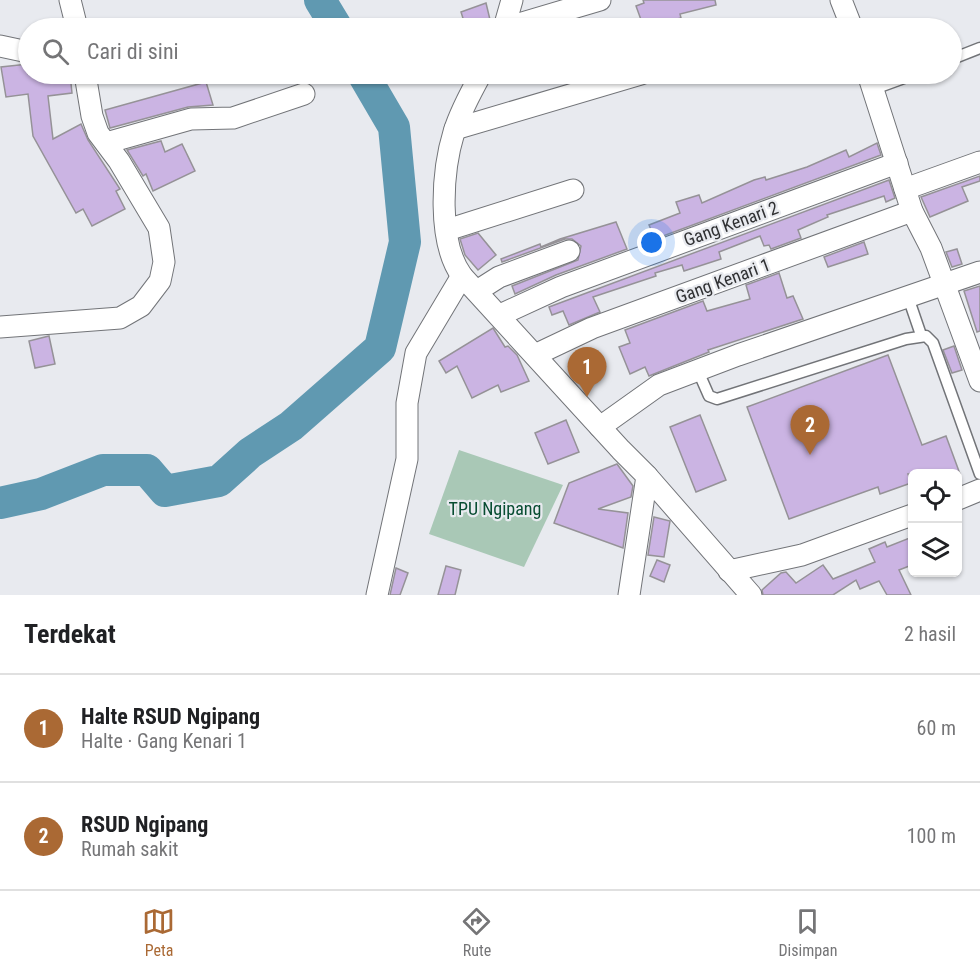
<!DOCTYPE html>
<html lang="id">
<meta charset="utf-8">
<style>
:root{--surface:#fff;--page:#f6f6f6;--text:#202124;--muted:#757577;--line:#e0e0e0;--accent:#aa6934}
body{margin:0;font-family:"Roboto Condensed",sans-serif;background:var(--page);color:var(--text)}
.controls{position:absolute;right:18px;bottom:18px;display:grid;overflow:hidden;border-radius:9px;box-shadow:0 2px 4px #0004}
.controls button{width:54px;height:54px;display:grid;place-items:center;padding:0;border:0;border-bottom:2px solid var(--line);background:var(--surface);color:var(--text);font:30px sans-serif}
.you{position:absolute;left:652px;top:243px;width:21px;height:21px;margin:-15px;border:4px solid #fff;border-radius:50%;background:#1a73e8;box-shadow:0 0 0 9px #1a73e833}
.badge{display:grid;place-items:center;width:39px;height:39px;border-radius:50%;background:var(--accent);color:#fff;font-size:20px;font-weight:700}
.pin{position:absolute;translate:-50% -50px;filter:drop-shadow(0 2px 3px #0008)}
.pin::after{content:'';position:absolute;top:32px;width:21px;height:18px;background:inherit;clip-path:polygon(0 0,100% 0,50% 100%)}
.list{margin:0;padding:0;list-style:none}
h2{display:flex;justify-content:space-between;align-items:center;height:78px;margin:0;padding:0 24px;font-size:26px}
h2 small{font-size:20px;font-weight:400;color:var(--muted)}
.list li{display:grid;grid-template-columns:39px 1fr auto;gap:18px;align-items:center;box-sizing:border-box;height:108px;padding:0 24px;border-top:2px solid var(--line)}
.list b{display:block;font-size:22px;white-space:nowrap}
.list p{margin:0;font-size:20px;white-space:nowrap;color:var(--muted)}
.list em{font-size:20px;font-style:normal;color:var(--muted)}
.icon{flex:none;width:33px;height:33px;fill:none;stroke:currentColor;stroke-width:2;stroke-linecap:round;stroke-linejoin:round}
.map{position:relative;flex:none;width:980px;height:595px;overflow:hidden}
.search{position:absolute;background:var(--surface);box-shadow:0 2px 4px #0004;left:18px;right:18px;top:18px;height:66px;display:flex;align-items:center;gap:15px;box-sizing:border-box;padding:0 21px;border-radius:33px;color:var(--muted);font-size:22px}
.sheet{height:294px;background:var(--surface)}
nav{display:flex;justify-content:space-around;align-items:center;box-sizing:border-box;height:84px;border-top:2px solid var(--line);background:var(--surface);font-size:16px;color:var(--muted)}
nav a{display:grid;justify-items:center;gap:3px}
nav .on{color:var(--accent)}
.map>svg:first-child{display:block}
.green{fill:#a9c8b6}
.lines{fill:none;stroke-linecap:round;stroke-linejoin:round}
.river{stroke:#6099b1;stroke-width:32}
.building{fill:#cbb4e3;stroke:#959297;stroke-width:1.5}
.service-casing{stroke:#727478;stroke-width:13}
.minor-casing{stroke:#727478;stroke-width:23}
.service{stroke:#fff;stroke-width:10}
.minor{stroke:#fff;stroke-width:21}
.labels{text-anchor:middle;stroke-width:4.5;stroke-linejoin:round;paint-order:stroke}
.street-label{font-size:18px;fill:#303133;stroke:#e8eaef}
.park-label{font-size:18px;fill:#084d32;stroke:#e8eaef}
</style>
<div class="map">
<svg width="980" height="595" viewBox="0 0 980 595">
<rect width="100%" height="100%" fill="#e8eaef"/>
<polygon class="green" points="459,450 563,485 524,567 429,534"/>
<g class="lines">
<g class="river">
<polyline points="320,0 337,28"/>
<polyline points="0,503 41,494 103,470 147,470 165,491 219,481 250,453 291,426 380,348 405,242 394,127 363,74"/>
</g>
</g>
<g class="building">
<polygon points="643,0 715,0 716,5 680,14 681,18 644,28 636,6 644,3"/>
<polygon points="486,3 492,28 466,28 461,12"/>
<polygon points="28,64 28,74 70,74 72,93 48,96 53,139 81,124 88,140 120,189 116,191 125,209 92,226 83,209 76,213 33,136 28,94 6,97 1,67"/>
<polygon points="206,82 213,105 188,107 110,128 105,110"/>
<polygon points="161,141 165,152 182,144 195,171 153,191 146,174 143,176 127,150"/>
<polygon points="877,143 881,155 655,239 649,225 680,213 676,202 699,195 702,203 754,180 765,177 766,180 807,167 846,150 849,157"/>
<polygon points="980,176 980,181 962,187 968,201 930,217 921,197"/>
<polygon points="889,180 895,198 886,202 884,196 827,215 828,217 798,230 801,238 771,249 769,245 764,246 760,236 719,252 721,259 684,271 682,265 655,273 656,276 593,297 600,312 569,325 563,311 552,315 549,307"/>
<polygon points="616,222 627,249 556,275 515,294 512,286 578,260 581,246 572,239 565,239 502,262 501,259 540,244 541,247 560,239"/>
<polygon points="478,233 496,255 478,270 465,255 460,239"/>
<polygon points="864,242 868,254 828,267 824,257"/>
<polygon points="957,249 962,264 952,267 946,252"/>
<polygon points="779,273 787,298 793,296 803,319 708,350 709,352 649,376 645,367 630,374 619,347 630,343 625,330 703,301 707,311 750,299 746,285"/>
<polygon points="980,286 980,331 977,332 964,291"/>
<polygon points="493,328 505,347 508,346 517,355 529,381 501,392 498,385 472,398 457,366 446,373 439,361"/>
<polygon points="49,336 55,364 35,368 29,341"/>
<polygon points="954,346 962,370 952,373 943,350"/>
<polygon points="888,355 922,445 946,436 960,474 908,474 911,483 880,494 878,487 789,519 747,407"/>
<polygon points="700,415 726,480 696,492 670,427"/>
<polygon points="566,420 579,452 548,464 535,433"/>
<polygon points="617,464 633,486 631,497 598,509 628,513 623,548 554,523 569,483"/>
<polygon points="654,517 670,521 664,557 648,555"/>
<polygon points="912,537 912,565 899,570 911,595 887,595 879,581 860,589 856,580 833,595 763,595 762,590 781,573 786,572 796,583 823,565 833,579 875,562 869,549 885,542 887,547"/>
<polygon points="657,560 670,565 664,582 650,576"/>
<polygon points="446,566 461,570 455,595 438,595"/>
<polygon points="396,568 408,573 400,595 390,595"/>
</g>
<g class="lines">
<g class="service-casing">
<g id="service">
<polyline points="952,59 980,48"/>
<polyline points="874,89 915,74"/>
<polyline points="908,297 921,335"/>
<polyline points="698,371 709,396 717,399 906,339 926,336 933,343 980,474"/>
</g>
</g>
<g class="minor-casing">
<g id="minor">
<polyline points="70,0 77,28"/>
<polyline points="841,0 852,28"/>
<polyline points="504,28 512,0"/>
<polyline points="505,28 600,0"/>
<polyline points="0,46 28,52"/>
<path d="M481 74C471 92 460 112 454 132 442 171 437 242 462 276L621 450 647 476 629 595"/>
<polyline points="868,74 912,211 931,248 980,381"/>
<polyline points="455,129 641,74"/>
<polyline points="106,143 191,119 233,118 304,94"/>
<polyline points="905,189 980,162"/>
<polyline points="447,230 573,190"/>
<polyline points="477,291 499,277 569,251"/>
<polyline points="500,315 561,287 897,163"/>
<polyline points="0,327 120,318 141,306 160,281 164,262 159,228 119,161 98,133 92,116 85,74"/>
<polyline points="535,355 592,328 912,211"/>
<polyline points="600,427 659,385 738,355 980,272"/>
<polyline points="647,476 751,595"/>
<polyline points="958,499 980,490"/>
<polyline points="729,571 802,555 912,515"/>
<polyline points="377,595 407,459 407,403 416,353 462,276"/>
</g>
</g>
<use href="#service" class="service"/>
<use href="#minor" class="minor"/>
</g>
<g class="labels">
<g class="street-label">
<text transform="translate(731 224) rotate(-20)" y="6">Gang Kenari 2</text>
<text transform="translate(723 281) rotate(-20)" y="6">Gang Kenari 1</text>
</g>
<g class="park-label">
<text x="495" y="515">TPU Ngipang</text>
</g>
</g>
</svg>
<div class="controls">
<button><svg class="icon" aria-label="locate" viewBox="0 0 24 24"><circle cx="12" cy="12" r="6"/><path d="M12 2v4M12 18v4M2 12h4M18 12h4"/></svg></button>
<button><svg class="icon" aria-label="layers" viewBox="0 0 24 24"><path d="M12 4l9 5-9 5-9-5zM3 14l9 5 9-5"/></svg></button>
</div>
<div class="you"></div>
<div class="pin badge" style="left:587px;top:397px">1</div>
<div class="pin badge" style="left:810px;top:455px">2</div>
<div class="search"><svg class="icon" aria-label="search" viewBox="0 0 24 24"><circle cx="10" cy="10" r="6"/><path d="M15 15l6 6"/></svg>Cari di sini</div>
</div>
<section class="sheet">
<h2>Terdekat<small>2 hasil</small></h2>
<ul class="list">
<li><span class="badge">1</span><div><b>Halte RSUD Ngipang</b><p>Halte · Gang Kenari 1</p></div><em>60 m</em></li>
<li><span class="badge">2</span><div><b>RSUD Ngipang</b><p>Rumah sakit</p></div><em>100 m</em></li>
</ul>
</section>
<nav>
<a class="on"><svg class="icon" aria-label="map" viewBox="0 0 24 24"><path d="M3 6l6-2 6 2 6-2v14l-6 2-6-2-6 2zM9 4v14M15 6v14"/></svg>Peta</a>
<a><svg class="icon" aria-label="directions" viewBox="0 0 24 24"><path d="M12 3l9 9-9 9-9-9zM9 14v-3h6M13 9l2 2-2 2"/></svg>Rute</a>
<a><svg class="icon" aria-label="saved" viewBox="0 0 24 24"><path d="M7 4h10v16l-5-4-5 4z"/></svg>Disimpan</a>
</nav>
